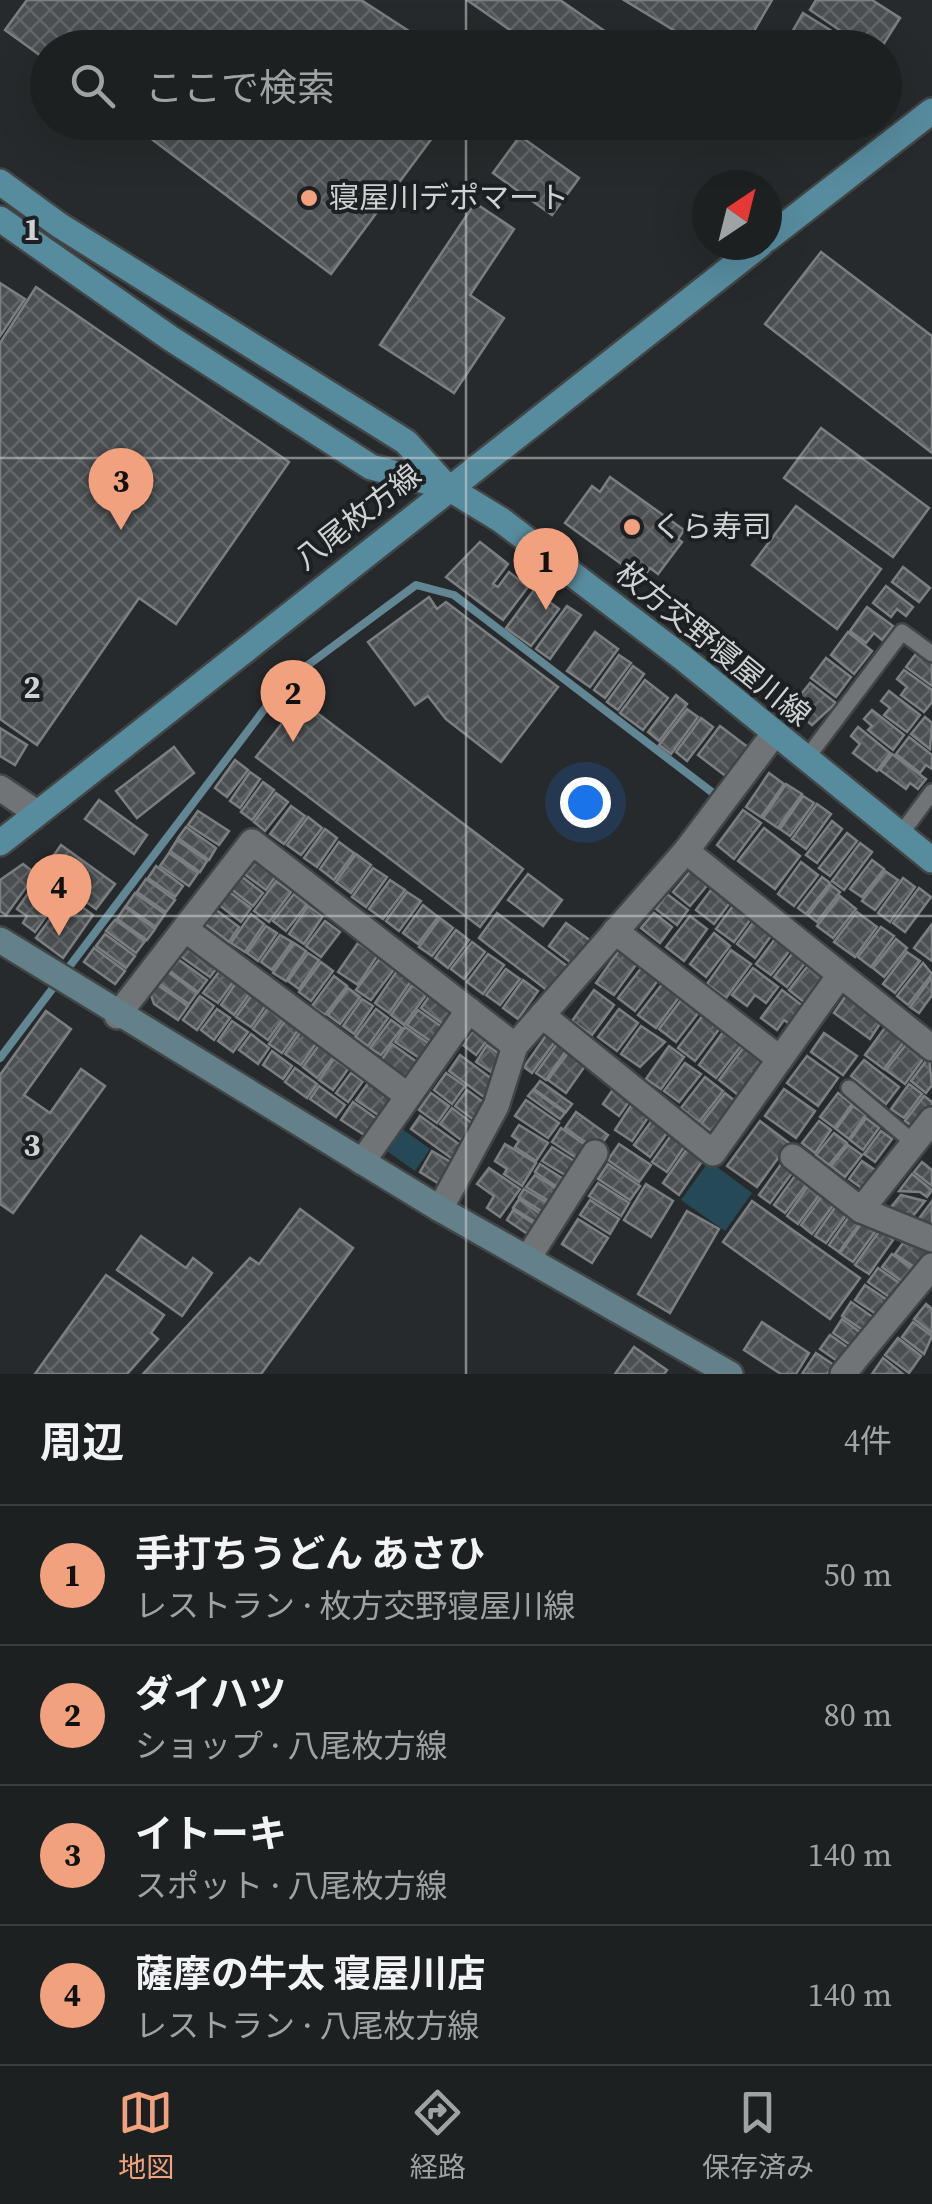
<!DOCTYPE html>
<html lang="ja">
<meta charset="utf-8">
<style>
:root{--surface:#1d2021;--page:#2a2d2e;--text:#f1f3f6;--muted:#a0a3a5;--line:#3b3e3f;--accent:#f2a17e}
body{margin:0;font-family:"Source Serif 4","Noto Sans JP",serif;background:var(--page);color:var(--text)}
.compass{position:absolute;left:692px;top:170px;width:90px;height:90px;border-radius:50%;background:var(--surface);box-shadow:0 10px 40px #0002;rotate:35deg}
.you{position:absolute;left:585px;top:802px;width:35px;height:35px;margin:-25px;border:8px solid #fff;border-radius:50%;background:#1a73e8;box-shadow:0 0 0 15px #1a73e833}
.badge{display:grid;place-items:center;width:65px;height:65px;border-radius:50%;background:var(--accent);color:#111;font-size:32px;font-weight:700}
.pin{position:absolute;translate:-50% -82px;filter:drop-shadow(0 2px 5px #0008)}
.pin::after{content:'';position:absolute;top:52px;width:35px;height:30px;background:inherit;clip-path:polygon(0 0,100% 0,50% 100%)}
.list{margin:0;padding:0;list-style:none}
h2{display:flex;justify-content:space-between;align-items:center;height:130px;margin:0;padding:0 40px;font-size:42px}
h2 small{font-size:32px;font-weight:400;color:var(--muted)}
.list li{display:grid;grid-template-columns:65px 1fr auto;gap:30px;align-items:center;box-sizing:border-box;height:140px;padding:0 40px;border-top:2px solid var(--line)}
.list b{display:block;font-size:38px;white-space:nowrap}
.list p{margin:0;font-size:32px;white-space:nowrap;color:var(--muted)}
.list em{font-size:32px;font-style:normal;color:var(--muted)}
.icon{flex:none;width:55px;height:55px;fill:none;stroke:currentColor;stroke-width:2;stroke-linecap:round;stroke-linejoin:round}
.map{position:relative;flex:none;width:932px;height:1374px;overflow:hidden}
.search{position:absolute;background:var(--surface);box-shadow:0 10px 40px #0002;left:30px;right:30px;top:30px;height:110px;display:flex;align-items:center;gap:25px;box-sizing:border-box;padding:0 35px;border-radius:55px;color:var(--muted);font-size:38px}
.sheet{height:690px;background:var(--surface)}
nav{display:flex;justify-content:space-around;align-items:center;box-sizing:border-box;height:140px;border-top:2px solid var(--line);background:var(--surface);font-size:28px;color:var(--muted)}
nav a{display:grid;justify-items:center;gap:5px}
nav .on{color:var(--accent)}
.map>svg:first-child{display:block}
.green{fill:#254957}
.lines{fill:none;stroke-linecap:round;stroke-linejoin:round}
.stream{stroke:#628693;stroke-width:8}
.building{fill:url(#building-cross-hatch);stroke:#7b7f81;stroke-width:2.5}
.lane-casing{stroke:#414546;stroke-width:20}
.street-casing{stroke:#414546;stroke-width:30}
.secondary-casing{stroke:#414546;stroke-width:30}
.primary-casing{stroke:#414546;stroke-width:30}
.lane{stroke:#707476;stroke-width:15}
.street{stroke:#707476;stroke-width:25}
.secondary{stroke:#64808a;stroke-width:25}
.primary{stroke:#578b9e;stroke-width:25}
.grid{fill:none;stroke:#cfd2d3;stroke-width:2.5;stroke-opacity:0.55}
.poi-dot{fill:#f2a17e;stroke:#1d2022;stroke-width:4}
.labels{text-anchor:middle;stroke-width:8;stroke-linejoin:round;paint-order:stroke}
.poi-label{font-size:30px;fill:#cfd2d3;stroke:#1d2022;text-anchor:start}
.street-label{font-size:30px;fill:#cfd2d3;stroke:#1d2022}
.grid-label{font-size:32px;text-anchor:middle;font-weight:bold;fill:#cfd2d3;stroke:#1d2022;stroke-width:8;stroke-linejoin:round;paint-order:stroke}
</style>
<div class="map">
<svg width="932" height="1374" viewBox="0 0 932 1374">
<defs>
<pattern id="building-cross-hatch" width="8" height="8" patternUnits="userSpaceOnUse" patternTransform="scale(2.5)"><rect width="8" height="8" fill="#4b4f51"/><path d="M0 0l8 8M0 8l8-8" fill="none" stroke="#646769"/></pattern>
</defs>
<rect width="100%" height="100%" fill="#272a2c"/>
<g class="green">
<polygon points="398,1126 430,1149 415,1171 387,1151 387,1141"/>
<polygon points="709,1161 752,1193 725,1231 681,1200"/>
</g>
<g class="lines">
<polyline class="stream" points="0,1058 285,682 416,585 454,595 717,796"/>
</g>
<g class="building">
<polygon points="27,0 361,0 435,48 48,48 48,61 5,30"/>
<polygon points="467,0 560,0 629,48 536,48"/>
<polygon points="624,0 772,0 744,48 703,48"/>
<polygon points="816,0 872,0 900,18 881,48 866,48 810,10"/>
<polygon points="803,13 859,48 783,48"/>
<polygon points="129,122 444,122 331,274"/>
<polygon points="520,136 579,178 552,215 493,173"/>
<polygon points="475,203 514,229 470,295 504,318 454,393 380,345"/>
<polygon points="821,252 932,336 932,453 765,324"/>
<polygon points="0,283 25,299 0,336"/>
<polygon points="36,287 289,462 176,624 139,598 37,745 0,719 0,343"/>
<polygon points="821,428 929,508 893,557 784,478"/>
<polygon points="610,477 684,530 678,539 682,542 658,574 650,568 642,579 565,523 592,486 600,492"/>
<polygon points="796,506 881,569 837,629 752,565"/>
<polygon points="480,542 508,564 493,584 498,587 509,572 528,587 503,620 446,577"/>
<polygon points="903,567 930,588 919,602 892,582"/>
<polygon points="886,586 913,607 906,616 897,609 891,617 873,603"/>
<polygon points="534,590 559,609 531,646 506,628"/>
<polygon points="429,597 437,609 446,602 558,687 501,762 446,719 428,696 415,705 368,642"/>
<polygon points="567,606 581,615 550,659 536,649"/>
<polygon points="867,607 893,626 882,640 874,633 866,643 850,631"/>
<polygon points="595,632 618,649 590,687 567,671"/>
<polygon points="848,632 872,651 854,674 831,655"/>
<polygon points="918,651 932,661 932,686 906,667"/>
<polygon points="619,655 631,663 605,698 594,690"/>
<polygon points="826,658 851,677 836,697 811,678"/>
<polygon points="633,666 644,674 618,710 607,702"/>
<polygon points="904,670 932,690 932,702 924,712 901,695 907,687 897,679"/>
<polygon points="645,680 668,698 643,730 620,713"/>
<polygon points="810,683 836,703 812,725 791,707"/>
<polygon points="889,691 920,715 907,732 884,715 890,708 881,701"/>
<polygon points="676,695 687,704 659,741 648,732"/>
<polygon points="300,700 523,869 480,927 256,757"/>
<polygon points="687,709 698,717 671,754 659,745"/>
<polygon points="872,710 904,735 893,750 868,730 872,726 864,719"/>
<polygon points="925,717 932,723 930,749 911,734"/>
<polygon points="701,718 713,727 687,761 676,752"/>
<polygon points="720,726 749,748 727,777 698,755"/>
<polygon points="858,727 890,753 877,771 853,753 860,744 851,736"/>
<polygon points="0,728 27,745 15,765 0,756"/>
<polygon points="909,737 932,755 932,769 926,765 920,773 896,754"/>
<polygon points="174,747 194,773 137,818 116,791"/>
<polygon points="892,754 926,779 918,789 910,783 906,789 880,770"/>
<polygon points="235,760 248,770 227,797 215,788"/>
<polygon points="250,772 260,779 240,808 230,801"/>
<polygon points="769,773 784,784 761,817 746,807"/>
<polygon points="263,782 274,790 252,820 241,812"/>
<polygon points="786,784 802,794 778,828 763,818"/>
<polygon points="276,793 288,802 265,831 254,822"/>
<polygon points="803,796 814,803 790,836 780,829"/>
<polygon points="99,800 147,835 134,854 85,819"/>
<polygon points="817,804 831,814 806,849 792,839"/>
<polygon points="291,806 305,816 284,844 270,834"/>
<polygon points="743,810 761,823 734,859 717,845"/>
<polygon points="198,811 229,831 219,845 188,825"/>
<polygon points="308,817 322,828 301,855 287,845"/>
<polygon points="832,821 842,829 817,863 806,855"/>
<polygon points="186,827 216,848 209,860 178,838"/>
<polygon points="764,828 800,856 775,889 738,861"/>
<polygon points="325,829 337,838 317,867 304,858"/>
<polygon points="847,833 857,841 830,876 819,868"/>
<polygon points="177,840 207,861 200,872 170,851"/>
<polygon points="339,842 354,853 334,880 320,869"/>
<polygon points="860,843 872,852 844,890 832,881"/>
<polygon points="61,845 115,884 96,909 43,871"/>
<polygon points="169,853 198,873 189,886 160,866"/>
<polygon points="356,854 371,865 351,893 336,882"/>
<polygon points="253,860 275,877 266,890 243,873"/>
<polygon points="872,860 884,869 862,897 850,889"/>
<polygon points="801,862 818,875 794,906 778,894"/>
<polygon points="23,864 36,874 6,915 0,911 0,880"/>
<polygon points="156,866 183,886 175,897 148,878"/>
<polygon points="373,868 387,877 366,907 352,897"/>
<polygon points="693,868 710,882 690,906 673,892"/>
<polygon points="885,871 898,880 875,910 862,901"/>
<polygon points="528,874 562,900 543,926 508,900"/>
<polygon points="241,876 263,893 253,906 231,889"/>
<polygon points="822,877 830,883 806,914 798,908"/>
<polygon points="39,878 62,894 35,932 23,923 27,916 17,909"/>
<polygon points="903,878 915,887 890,922 878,913"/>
<polygon points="146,879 175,900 166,912 137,892"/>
<polygon points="390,880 405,890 383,919 369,909"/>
<polygon points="276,881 291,892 269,922 254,911"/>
<polygon points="831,885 840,892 817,922 808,915"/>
<polygon points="714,886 732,900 714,924 696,910"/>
<polygon points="919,888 931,897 905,932 893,923"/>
<polygon points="228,891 251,908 241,922 218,904"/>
<polygon points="407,892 421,901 399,931 386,921"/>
<polygon points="135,893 165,914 156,927 126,906"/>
<polygon points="294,894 307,904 286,931 273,921"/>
<polygon points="667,894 688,910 677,925 656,909"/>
<polygon points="67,896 93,915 63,958 36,938"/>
<polygon points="840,896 856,909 833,938 817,926"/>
<polygon points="735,903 753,916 734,942 716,929"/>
<polygon points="423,905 438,917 418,944 403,933"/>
<polygon points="308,906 323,916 304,944 289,934"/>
<polygon points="125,907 155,929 147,940 117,919"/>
<polygon points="215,909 239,927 229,942 204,923"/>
<polygon points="857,912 877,927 855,957 834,942"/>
<polygon points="497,913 567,966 548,991 479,938"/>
<polygon points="654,913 672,927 660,943 641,928"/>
<polygon points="251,914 264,924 245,952 231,943"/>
<polygon points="690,916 707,929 684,961 666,947"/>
<polygon points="440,918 453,928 432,956 419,947"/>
<polygon points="115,920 145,941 136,953 106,931"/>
<polygon points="755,920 773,933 755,958 737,944"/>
<polygon points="325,921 340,932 321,957 306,946"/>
<polygon points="566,923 591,941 574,965 549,946"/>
<polygon points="932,924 932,961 914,948"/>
<polygon points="266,926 277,933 258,961 247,953"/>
<polygon points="881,927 894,936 871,967 858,957"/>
<polygon points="456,930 469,940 448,968 435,958"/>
<polygon points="714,933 730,946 706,977 690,964"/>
<polygon points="105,934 135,956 126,968 96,946"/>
<polygon points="280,935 292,942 272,970 261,962"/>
<polygon points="778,935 793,946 771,975 756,964"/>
<polygon points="896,939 907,948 884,977 873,968"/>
<polygon points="472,942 485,952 464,979 451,969"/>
<polygon points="188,943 219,965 210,977 179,955"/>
<polygon points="294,943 306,951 286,981 273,973"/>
<polygon points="358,943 377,956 358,985 338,972"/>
<polygon points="94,948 125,971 115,984 84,962"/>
<polygon points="620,949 638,962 614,995 596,983"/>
<polygon points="796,949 808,959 787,987 774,977"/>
<polygon points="731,950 751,964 726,998 707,984"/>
<polygon points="907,952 920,961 895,993 883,984"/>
<polygon points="308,953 319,960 299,989 288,981"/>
<polygon points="488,954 504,965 483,994 467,982"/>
<polygon points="175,957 207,980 198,992 167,969"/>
<polygon points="381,957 395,968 371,1000 356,990"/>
<polygon points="321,962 333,971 311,1001 299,992"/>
<polygon points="810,963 830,978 809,1006 789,990"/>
<polygon points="923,963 932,974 908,1005 897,996"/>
<polygon points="642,967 659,979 635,1011 618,998"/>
<polygon points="753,968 778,987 766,1003 755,995 747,1006 732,995"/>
<polygon points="506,969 520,979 500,1005 486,995"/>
<polygon points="165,970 197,993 189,1004 157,982"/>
<polygon points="397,971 411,981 389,1013 375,1003"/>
<polygon points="219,972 233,982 218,1003 203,993"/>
<polygon points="334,976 347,986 325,1015 312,1006"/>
<polygon points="932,977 932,995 919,1013 910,1007"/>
<polygon points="523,980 538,991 518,1019 503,1008"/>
<polygon points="663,983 680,996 656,1028 638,1015"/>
<polygon points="156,984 188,1006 178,1020 154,1004 150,992"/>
<polygon points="235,984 249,994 234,1015 221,1005"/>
<polygon points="412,985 426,995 404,1025 391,1015"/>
<polygon points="348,988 360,997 340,1024 328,1015"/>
<polygon points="594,990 614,1005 592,1035 572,1021"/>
<polygon points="782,990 808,1010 795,1028 784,1020 777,1030 761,1018"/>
<polygon points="431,994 454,1010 443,1024 421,1008"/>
<polygon points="847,994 883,1019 870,1039 834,1013"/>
<polygon points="252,995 266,1005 251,1027 236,1017"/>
<polygon points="200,996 214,1006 197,1030 183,1020"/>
<polygon points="362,999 373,1006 354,1034 343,1026"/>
<polygon points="682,999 699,1012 676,1042 659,1029"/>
<polygon points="268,1008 283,1019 268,1040 253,1029"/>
<polygon points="217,1009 230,1018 214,1040 201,1030"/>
<polygon points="376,1009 388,1018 368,1046 355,1037"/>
<polygon points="619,1009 638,1023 617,1051 598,1037"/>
<polygon points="418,1010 442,1027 432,1042 407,1025"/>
<polygon points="46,1011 71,1029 24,1095 50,1113 81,1069 105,1086 13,1213 0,1204 0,1075"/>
<polygon points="703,1015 720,1028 695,1061 678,1048"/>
<polygon points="391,1020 402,1028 381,1055 370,1048"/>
<polygon points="232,1021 248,1032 233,1052 218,1041"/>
<polygon points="285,1021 298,1030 282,1053 269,1044"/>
<polygon points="887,1025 906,1039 884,1069 865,1055"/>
<polygon points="641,1026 665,1042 640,1067 621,1054"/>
<polygon points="405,1027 431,1045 421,1059 395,1042"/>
<polygon points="474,1029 488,1039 476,1055 463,1045"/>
<polygon points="301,1031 317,1042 301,1065 285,1054"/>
<polygon points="723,1032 741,1046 716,1078 699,1065"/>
<polygon points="824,1033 857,1056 843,1075 811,1052"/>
<polygon points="251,1034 269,1048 258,1064 239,1050"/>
<polygon points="547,1034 556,1040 532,1073 524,1067"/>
<polygon points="559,1041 568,1048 546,1080 536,1073"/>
<polygon points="908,1042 926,1055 905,1084 886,1070"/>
<polygon points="392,1044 417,1062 405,1078 381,1061"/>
<polygon points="319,1045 334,1056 317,1078 303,1067"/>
<polygon points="487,1045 502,1056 491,1072 476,1062"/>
<polygon points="669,1046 684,1057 661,1089 646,1079"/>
<polygon points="744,1047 767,1065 742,1098 719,1080"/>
<polygon points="570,1050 587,1063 566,1093 548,1080"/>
<polygon points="272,1051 292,1066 283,1079 263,1065"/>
<polygon points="460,1055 496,1082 484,1097 449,1071"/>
<polygon points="807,1056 838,1078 818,1106 787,1083"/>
<polygon points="929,1057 932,1085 926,1093 911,1081"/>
<polygon points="334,1059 348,1069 333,1090 319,1080"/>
<polygon points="864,1060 899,1087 886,1104 851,1076"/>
<polygon points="685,1063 701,1074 679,1102 664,1091"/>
<polygon points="295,1068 317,1084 307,1098 285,1082"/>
<polygon points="351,1073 363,1081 348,1102 336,1093"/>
<polygon points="446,1073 465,1086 452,1104 434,1090"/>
<polygon points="705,1077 723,1091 699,1122 681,1108"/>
<polygon points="540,1081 572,1104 566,1112 534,1089"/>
<polygon points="369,1082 393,1099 381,1117 356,1100"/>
<polygon points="909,1084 922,1094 904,1118 891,1109"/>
<polygon points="319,1086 345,1105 336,1117 310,1099"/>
<polygon points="614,1088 630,1100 619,1116 603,1104"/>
<polygon points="784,1089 815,1111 796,1138 765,1116"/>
<polygon points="467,1090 486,1104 474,1120 455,1106"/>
<polygon points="533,1090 565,1113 560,1119 528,1096"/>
<polygon points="431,1093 449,1106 437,1123 419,1110"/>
<polygon points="725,1093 740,1105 716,1135 701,1124"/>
<polygon points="838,1093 852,1104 835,1128 820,1117"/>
<polygon points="924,1096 932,1102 932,1114 919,1131 905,1121"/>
<polygon points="526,1100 559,1123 548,1138 515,1116"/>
<polygon points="353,1102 377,1119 366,1136 341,1120"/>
<polygon points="632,1104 649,1116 632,1141 615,1130"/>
<polygon points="853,1106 866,1115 849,1139 836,1129"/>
<polygon points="452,1108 477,1127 465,1143 440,1124"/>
<polygon points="576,1112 608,1135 597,1150 565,1128"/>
<polygon points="420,1116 463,1147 454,1160 411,1129"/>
<polygon points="866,1118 879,1128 863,1150 850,1140"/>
<polygon points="653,1119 669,1130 650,1157 634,1145"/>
<polygon points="760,1121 789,1143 757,1187 727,1166"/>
<polygon points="819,1121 831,1130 815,1153 802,1143"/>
<polygon points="519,1125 548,1143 536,1161 515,1147 519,1141 512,1136"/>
<polygon points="561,1128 590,1148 581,1161 552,1142"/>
<polygon points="881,1131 892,1139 875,1162 864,1154"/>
<polygon points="834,1133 847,1143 829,1165 816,1155"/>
<polygon points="672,1134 686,1144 667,1172 652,1162"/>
<polygon points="505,1144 536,1163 522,1186 504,1174 507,1169 495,1161"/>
<polygon points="619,1144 651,1165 639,1182 608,1160"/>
<polygon points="848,1145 862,1155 845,1177 831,1166"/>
<polygon points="689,1146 705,1157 679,1195 663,1183"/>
<polygon points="552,1147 579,1164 570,1178 542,1161"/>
<polygon points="432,1151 454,1164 441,1185 420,1172"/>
<polygon points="784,1160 795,1169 770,1203 759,1195"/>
<polygon points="862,1161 881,1174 867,1192 849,1179"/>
<polygon points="922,1162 932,1170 932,1186 914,1172"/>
<polygon points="540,1164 568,1182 563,1191 535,1172"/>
<polygon points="608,1164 640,1186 630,1200 598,1179"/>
<polygon points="489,1168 520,1189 500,1217 487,1208 494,1196 477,1184"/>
<polygon points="797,1173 808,1182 785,1213 774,1205"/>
<polygon points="912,1174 932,1190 927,1197 920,1192 899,1191"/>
<polygon points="535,1175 560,1191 552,1203 526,1187"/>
<polygon points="598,1183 629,1203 621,1216 589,1196"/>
<polygon points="810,1183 822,1191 798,1224 787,1216"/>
<polygon points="646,1184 673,1201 651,1237 624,1220"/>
<polygon points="524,1189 551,1205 546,1214 519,1197"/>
<polygon points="824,1193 836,1201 812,1234 801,1225"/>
<polygon points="901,1195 925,1201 909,1221 891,1207"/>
<polygon points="519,1199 545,1217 540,1225 513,1208"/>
<polygon points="590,1200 619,1219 610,1234 580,1215"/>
<polygon points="752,1201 860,1278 830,1319 723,1242"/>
<polygon points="932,1201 932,1226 917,1221"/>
<polygon points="838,1203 849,1211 826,1243 815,1236"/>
<polygon points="300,1209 353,1248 261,1374 143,1374 250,1258 259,1264"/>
<polygon points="513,1210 539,1227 532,1237 507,1220"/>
<polygon points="687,1211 719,1229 670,1313 638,1294"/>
<polygon points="853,1211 863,1219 839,1252 829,1245"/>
<polygon points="578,1219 608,1238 592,1263 562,1244"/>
<polygon points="864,1220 877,1229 853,1262 840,1253"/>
<polygon points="880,1230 893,1240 869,1274 855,1265"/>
<polygon points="141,1236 186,1268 193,1258 212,1273 182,1316 117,1270"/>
<polygon points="903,1243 932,1252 923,1273 895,1254"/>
<polygon points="892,1254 917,1272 907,1285 882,1267"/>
<polygon points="878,1268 905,1287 895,1301 868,1282"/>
<polygon points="106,1275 164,1315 151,1333 158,1339 127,1374 35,1374"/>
<polygon points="865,1285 892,1303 882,1318 855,1300"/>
<polygon points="851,1302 877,1320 867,1333 842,1316"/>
<polygon points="926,1304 932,1309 932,1333 914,1319"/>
<polygon points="842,1319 864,1335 855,1348 833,1333"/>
<polygon points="762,1322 809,1353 796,1374 781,1374 744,1350"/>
<polygon points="913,1322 932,1336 924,1354 902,1337"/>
<polygon points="830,1335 853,1351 843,1365 820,1349"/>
<polygon points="898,1338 921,1356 909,1373 885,1355"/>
<polygon points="634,1347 667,1370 664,1374 615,1374"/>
<polygon points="816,1353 834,1365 827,1374 802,1374"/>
<polygon points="883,1358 903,1374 872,1374"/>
</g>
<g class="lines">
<g class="lane-casing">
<g id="lane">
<polyline points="806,759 902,632 932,654"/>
<polyline points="900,835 932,792"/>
<polyline points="849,1088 914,1143"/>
</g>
</g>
<g class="street-casing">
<g id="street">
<polyline points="0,788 37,813"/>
<polyline points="686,851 932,1048"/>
<polyline points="185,929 408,1096"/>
<polyline points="615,931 780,1059"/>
<polyline points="542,1015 713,1153 840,975"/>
<polyline points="117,1016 252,842 515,1046"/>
<polyline points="793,1157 861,1210 932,1239"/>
<polyline points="362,1162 469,1010"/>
<polyline points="440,1209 496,1106 515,1046 686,851 774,734"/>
<polyline points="861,1210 932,1120"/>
<polyline points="528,1258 595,1153"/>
<polyline points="843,1374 932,1266"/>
</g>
</g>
<g class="secondary-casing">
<polyline id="secondary" points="0,940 440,1209 730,1374"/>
</g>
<g class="primary-casing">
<g id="primary">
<polyline points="0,182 59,225 406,442 447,487"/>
<polyline points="0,219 170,338 371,467 447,487 501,520 683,658 932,860"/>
<polyline points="767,239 932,111"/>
<polyline points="0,843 760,245"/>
</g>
</g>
<use href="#lane" class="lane"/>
<use href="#street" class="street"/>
<use href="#secondary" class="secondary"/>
<use href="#primary" class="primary"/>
</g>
<path class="grid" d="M466 0V48M466 122V1374M0 458H932M0 916H932"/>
<g class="poi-dot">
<circle cx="309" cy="198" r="10"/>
<circle cx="632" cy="527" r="10"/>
</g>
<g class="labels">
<g class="poi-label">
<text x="329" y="208">寝屋川デポマート</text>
<text x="652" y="537">くら寿司</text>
</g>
<g class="street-label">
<text transform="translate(358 517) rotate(-38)" y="10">八尾枚方線</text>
<text transform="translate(713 644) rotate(39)" y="10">枚方交野寝屋川線</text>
</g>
</g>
<g class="grid-label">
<text x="32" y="240">1</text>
<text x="32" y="698">2</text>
<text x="32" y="1156">3</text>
</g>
</svg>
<svg class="compass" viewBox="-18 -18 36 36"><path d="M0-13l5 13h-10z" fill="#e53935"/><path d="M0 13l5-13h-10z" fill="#a0a3a5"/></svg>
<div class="you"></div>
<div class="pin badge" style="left:546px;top:610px">1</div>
<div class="pin badge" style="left:293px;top:742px">2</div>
<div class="pin badge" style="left:121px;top:530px">3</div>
<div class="pin badge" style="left:59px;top:936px">4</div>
<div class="search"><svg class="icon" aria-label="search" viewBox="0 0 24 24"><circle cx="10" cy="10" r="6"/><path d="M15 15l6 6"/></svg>ここで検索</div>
</div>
<section class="sheet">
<h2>周辺<small>4件</small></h2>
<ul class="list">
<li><span class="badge">1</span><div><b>手打ちうどん あさひ</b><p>レストラン · 枚方交野寝屋川線</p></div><em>50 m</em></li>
<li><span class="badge">2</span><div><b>ダイハツ</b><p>ショップ · 八尾枚方線</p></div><em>80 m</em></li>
<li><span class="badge">3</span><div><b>イトーキ</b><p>スポット · 八尾枚方線</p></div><em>140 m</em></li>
<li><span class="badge">4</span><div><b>薩摩の牛太 寝屋川店</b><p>レストラン · 八尾枚方線</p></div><em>140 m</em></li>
</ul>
</section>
<nav>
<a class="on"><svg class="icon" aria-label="map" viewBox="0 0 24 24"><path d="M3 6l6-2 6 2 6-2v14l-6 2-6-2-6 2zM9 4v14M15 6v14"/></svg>地図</a>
<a><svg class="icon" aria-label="directions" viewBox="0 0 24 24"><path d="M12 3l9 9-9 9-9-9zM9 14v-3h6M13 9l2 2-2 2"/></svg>経路</a>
<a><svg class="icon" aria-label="saved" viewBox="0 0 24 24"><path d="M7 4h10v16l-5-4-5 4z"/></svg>保存済み</a>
</nav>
